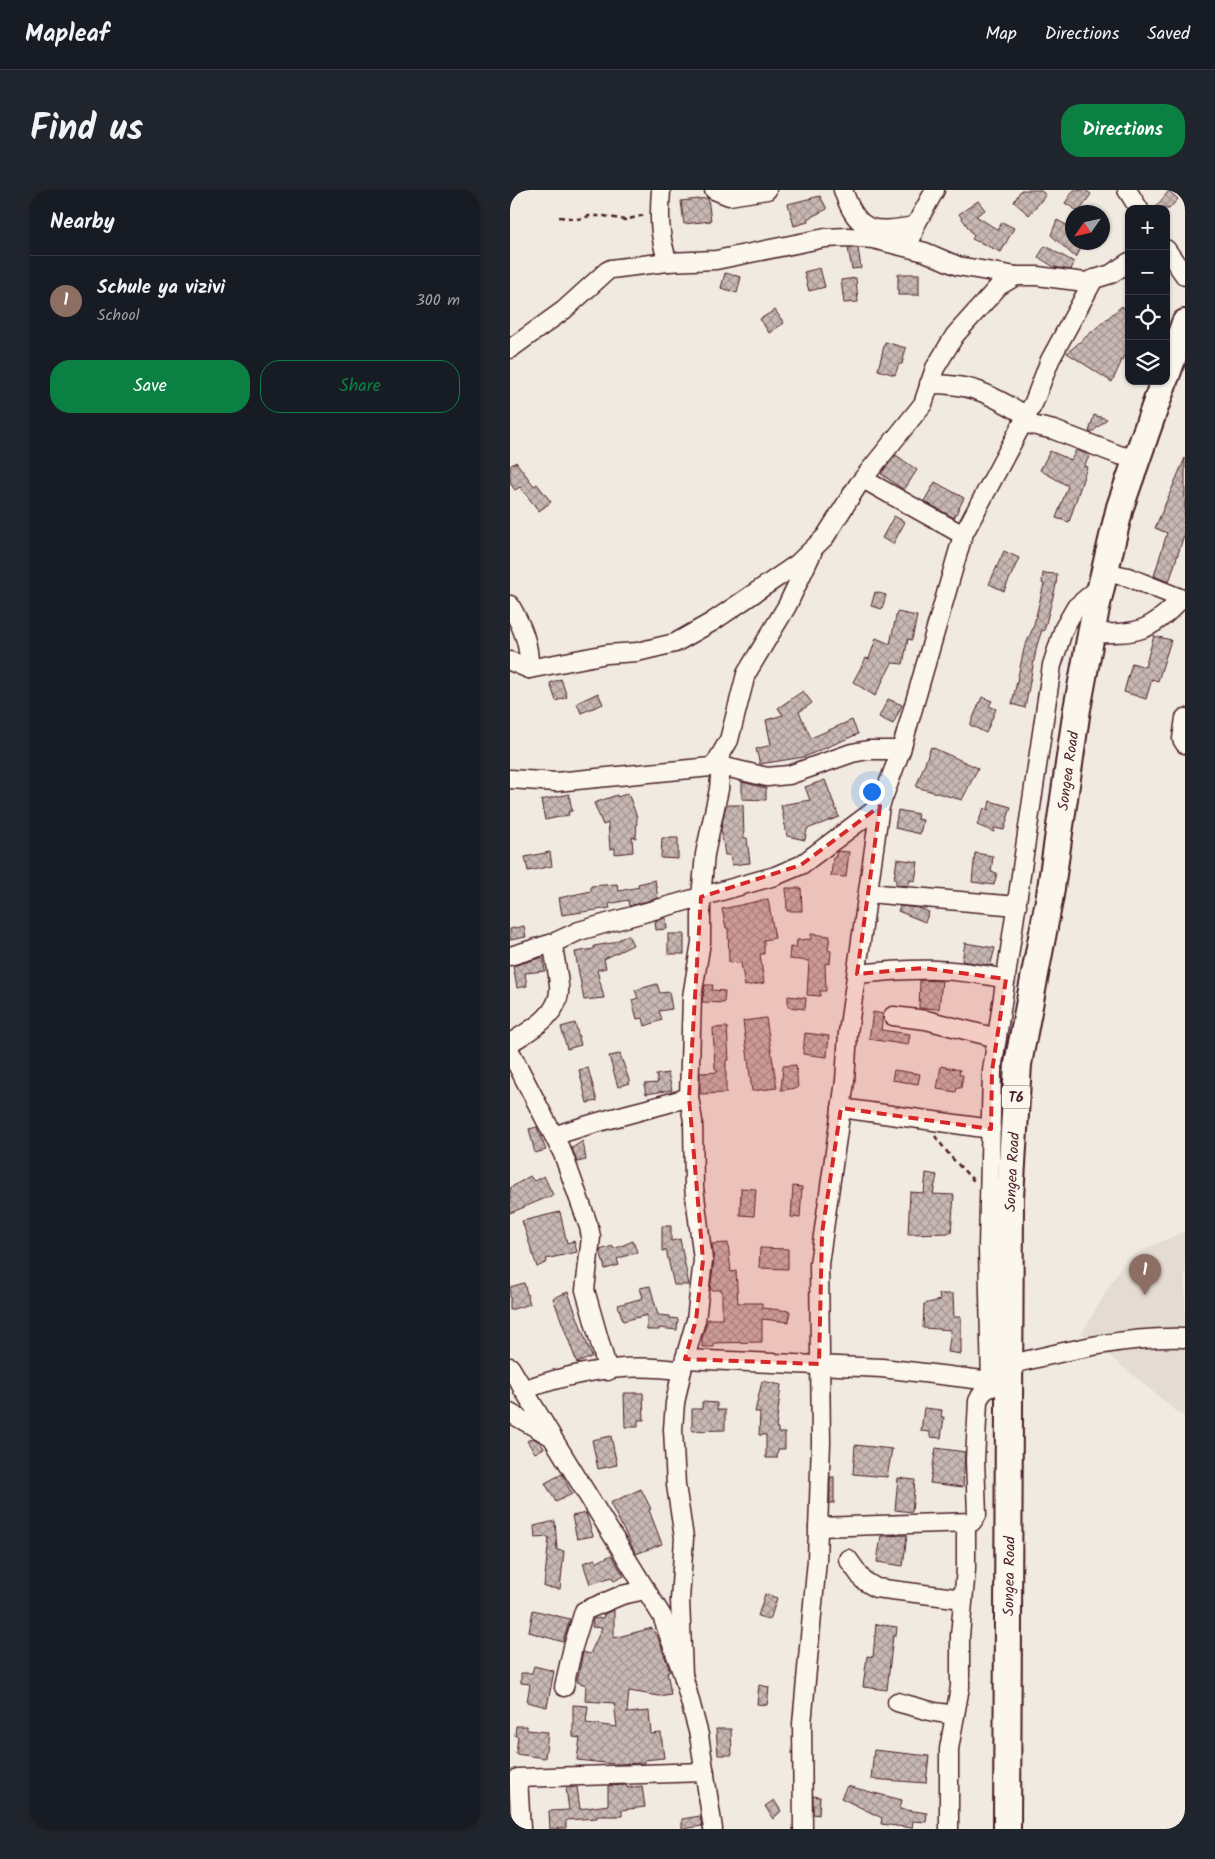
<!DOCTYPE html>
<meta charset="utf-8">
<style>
:root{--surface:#171b24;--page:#20242c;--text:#f1f3f6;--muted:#9ea1a6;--line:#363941;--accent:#0b8043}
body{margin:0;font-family:Kalam,sans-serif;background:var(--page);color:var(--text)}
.controls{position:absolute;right:15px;top:15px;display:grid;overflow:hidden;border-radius:10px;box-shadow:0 1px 4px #0004}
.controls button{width:45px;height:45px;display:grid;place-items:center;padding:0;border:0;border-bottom:1px solid var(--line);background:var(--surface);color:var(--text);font:25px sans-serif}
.compass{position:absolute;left:555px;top:15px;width:45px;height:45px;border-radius:50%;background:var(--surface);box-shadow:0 1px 4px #0004;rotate:236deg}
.you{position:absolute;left:361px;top:601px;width:18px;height:18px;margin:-12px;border:4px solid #fff;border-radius:50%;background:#1a73e8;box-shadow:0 0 0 8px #1a73e833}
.badge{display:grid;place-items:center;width:32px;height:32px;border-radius:50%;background:var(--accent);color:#fff;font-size:16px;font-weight:700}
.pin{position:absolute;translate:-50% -41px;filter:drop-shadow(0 1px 2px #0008)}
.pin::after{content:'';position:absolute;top:26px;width:18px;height:15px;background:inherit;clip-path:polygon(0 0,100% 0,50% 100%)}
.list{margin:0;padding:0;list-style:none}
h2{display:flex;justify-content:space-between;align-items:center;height:65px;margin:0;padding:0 20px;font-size:21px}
h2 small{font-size:16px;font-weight:400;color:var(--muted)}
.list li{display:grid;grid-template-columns:32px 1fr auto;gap:15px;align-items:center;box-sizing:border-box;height:90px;padding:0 20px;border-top:1px solid var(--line)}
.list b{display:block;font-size:19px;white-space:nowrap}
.list p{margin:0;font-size:16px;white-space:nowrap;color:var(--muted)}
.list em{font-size:16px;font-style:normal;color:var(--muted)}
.actions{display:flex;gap:10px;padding:15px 20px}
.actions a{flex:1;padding:11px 0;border:1px solid var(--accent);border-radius:20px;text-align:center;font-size:18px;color:var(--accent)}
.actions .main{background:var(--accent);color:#fff}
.icon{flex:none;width:28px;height:28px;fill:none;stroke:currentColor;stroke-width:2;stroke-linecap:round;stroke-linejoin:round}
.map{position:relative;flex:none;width:675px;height:1639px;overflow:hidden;border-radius:20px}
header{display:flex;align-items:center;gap:30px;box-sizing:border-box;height:70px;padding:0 25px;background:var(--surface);border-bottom:1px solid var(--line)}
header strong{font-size:24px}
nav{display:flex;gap:28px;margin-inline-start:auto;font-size:18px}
.intro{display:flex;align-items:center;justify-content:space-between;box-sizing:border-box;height:120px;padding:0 30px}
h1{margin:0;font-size:35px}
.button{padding:12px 22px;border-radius:20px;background:var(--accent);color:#fff;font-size:18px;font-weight:700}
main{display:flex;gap:30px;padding:0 30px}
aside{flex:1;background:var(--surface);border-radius:20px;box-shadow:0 1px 4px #0004}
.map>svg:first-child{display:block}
.built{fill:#e4dbd2}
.building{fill:url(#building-cross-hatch);stroke:#4a1f2b}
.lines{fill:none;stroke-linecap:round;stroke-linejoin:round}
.minor-casing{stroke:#4a1f2b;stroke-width:21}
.highway-casing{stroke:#4a1f2b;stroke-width:30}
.path{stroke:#4a1f2b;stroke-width:2.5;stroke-dasharray:5 4;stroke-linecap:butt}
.minor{stroke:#fbf7ec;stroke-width:18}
.highway{stroke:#fbf7ec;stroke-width:26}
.marked{fill:#d62828;fill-opacity:0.2;stroke:#d62828;stroke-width:4;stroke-dasharray:10 6;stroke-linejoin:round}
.labels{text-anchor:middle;stroke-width:5;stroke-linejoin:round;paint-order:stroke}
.shield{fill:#fbf7ec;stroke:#7f6065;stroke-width:1}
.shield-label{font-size:14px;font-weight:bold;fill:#4a1f2b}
.street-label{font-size:15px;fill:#4a1f2b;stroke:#fbf7ec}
</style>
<header>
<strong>Mapleaf</strong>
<nav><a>Map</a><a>Directions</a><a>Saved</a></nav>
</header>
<div class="intro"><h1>Find us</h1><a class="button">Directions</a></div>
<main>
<aside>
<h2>Nearby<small></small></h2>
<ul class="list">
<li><span class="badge" style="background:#8d6e63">1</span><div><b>Schule ya vizivi</b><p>School</p></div><em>300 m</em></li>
</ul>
<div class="actions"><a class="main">Save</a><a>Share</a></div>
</aside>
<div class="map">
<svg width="675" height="1639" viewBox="0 0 675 1639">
<defs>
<pattern id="building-cross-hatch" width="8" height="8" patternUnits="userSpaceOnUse" patternTransform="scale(1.25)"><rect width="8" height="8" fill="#c8b8b3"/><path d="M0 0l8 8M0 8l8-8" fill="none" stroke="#a49592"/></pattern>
</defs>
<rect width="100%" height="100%" fill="#f0eae0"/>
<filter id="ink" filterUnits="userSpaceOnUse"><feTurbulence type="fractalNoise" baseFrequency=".02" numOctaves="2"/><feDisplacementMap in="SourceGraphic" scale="10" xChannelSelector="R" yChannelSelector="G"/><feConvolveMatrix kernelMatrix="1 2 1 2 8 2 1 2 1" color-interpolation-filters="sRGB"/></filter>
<g filter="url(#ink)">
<polygon class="built" points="675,1041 675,1228 572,1143 616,1068"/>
<g class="building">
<polygon points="511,0 530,0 536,5 519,25 504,12"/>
<polygon points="564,0 575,0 581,4 569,22 555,13"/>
<polygon points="659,1 668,9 659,19 644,19"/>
<polygon points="310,6 317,19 297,29 298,32 284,36 278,14"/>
<polygon points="198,8 201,31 174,34 171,11"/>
<polygon points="468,11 475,20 466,26 488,40 492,32 504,38 491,62 462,49 464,46 449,24"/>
<polygon points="547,30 562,38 562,54 571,58 566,68 541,45"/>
<polygon points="535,56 564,72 561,80 544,77 528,67"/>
<polygon points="338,58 348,58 351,78 342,79"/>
<polygon points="310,78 315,97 299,101 294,82"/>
<polygon points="215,83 231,87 227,103 211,98"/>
<rect x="388" y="84" width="21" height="21"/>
<polygon points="346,88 348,112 334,113 331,90"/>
<polygon points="612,116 619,125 619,155 602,192 557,163"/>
<polygon points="265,120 274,133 259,143 250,129"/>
<polygon points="375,152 396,158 392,174 389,174 385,185 368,180"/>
<polygon points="584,225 597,229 581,243 579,242"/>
<polygon points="566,260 580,265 574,276 577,277 559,332 546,328 558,296 530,280 540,261 561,270"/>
<polygon points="386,265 407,280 394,300 371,284"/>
<polygon points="675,268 675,342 659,392 644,386 657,343 645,338"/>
<polygon points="6,272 24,296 27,294 41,312 29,321 10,297 5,300 0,293 0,276"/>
<polygon points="425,292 454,308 444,328 414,311"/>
<polygon points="384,326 395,332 383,354 372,348"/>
<polygon points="494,361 509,368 494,401 479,394"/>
<polygon points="533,383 547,384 546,395 534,441 532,440 527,455 515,518 502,514 514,459 523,438 534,394 532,393"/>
<polygon points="365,402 376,405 372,419 361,416"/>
<polygon points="387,422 407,426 402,450 398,449 393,474 382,473 365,506 343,492 356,468 359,469 366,448 380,454"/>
<polygon points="644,446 661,450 648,491 642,489 636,509 614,502 622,473 635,477"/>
<polygon points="51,489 57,507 46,511 40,493"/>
<polygon points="293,501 302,513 289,522 301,548 342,530 348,544 294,567 250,574 246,559 261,555 256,530 273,525 268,518"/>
<polygon points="88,503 93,514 71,523 67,513"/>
<polygon points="472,507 482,511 479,516 486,519 476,543 460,535"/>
<polygon points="378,509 392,515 383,534 369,527"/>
<polygon points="421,557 468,578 452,610 406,597"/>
<polygon points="315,590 329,627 297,639 295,650 277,646 271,615 300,610 295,597"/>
<polygon points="232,592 256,598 256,610 232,609"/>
<polygon points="118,603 127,627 126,648 122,647 123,662 105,664 105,658 100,659 98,633 93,635 84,613 107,605 108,607"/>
<polygon points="59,604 62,621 58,622 59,625 35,630 31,610"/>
<polygon points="480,611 501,617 494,640 484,638 484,642 467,635 474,618 478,620"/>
<polygon points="216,615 233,615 234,648 237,648 240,673 222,675 220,665 215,665 211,639"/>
<polygon points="388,620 408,624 407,629 413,630 410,644 385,638"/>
<polygon points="152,648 168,648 168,669 151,668"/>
<polygon points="327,661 339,662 336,687 321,686 323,668 325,668"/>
<polygon points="40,662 42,676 18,681 15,667"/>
<polygon points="465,663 483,666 481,682 487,683 484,695 462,692"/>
<polygon points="387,669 408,672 405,691 400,690 399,696 386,695 386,690 384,689"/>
<polygon points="145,690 148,708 119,716 118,710 99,714 100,718 52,725 49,708 81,701 81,696 107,694 109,701 129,697 128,694"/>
<polygon points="276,698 291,698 292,721 277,721"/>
<polygon points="258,709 265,748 254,750 254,764 250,764 254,793 235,796 231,773 219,772 218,738 216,738 212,719"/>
<polygon points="390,716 409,718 419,722 415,732 388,721"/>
<polygon points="156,728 157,739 146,740 145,731"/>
<polygon points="14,736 16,747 0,750 0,739"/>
<rect x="158" y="744" width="16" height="20"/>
<polygon points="301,744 320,746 318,760 321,761 320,774 315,773 316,801 310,801 310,806 297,805 299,771 279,769 280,757 286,758 287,750 301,749"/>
<polygon points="118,745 123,755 94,769 96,778 87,780 94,808 74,810 65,762 84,759 84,756 102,753"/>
<polygon points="455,753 485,758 481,773 483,776 452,771"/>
<polygon points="33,767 35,781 15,783 17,796 7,798 3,776"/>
<polygon points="410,790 432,791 429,819 409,818"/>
<polygon points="147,794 150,803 159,802 162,819 149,821 152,830 135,836 133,828 127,829 122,810 128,808 125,800"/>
<polygon points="195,795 203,795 202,800 215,801 214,813 192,812"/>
<polygon points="278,806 296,808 295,819 278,817"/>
<polygon points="363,822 373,824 371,840 400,844 398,855 359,849"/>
<polygon points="256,828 267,898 242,901 233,831"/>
<polygon points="65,833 71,855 57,859 51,837"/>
<polygon points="217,837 219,870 216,870 216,903 190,904 190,883 208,882 205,878 203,838"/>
<polygon points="295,843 319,846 317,867 293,864"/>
<polygon points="110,864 120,893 108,897 99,866"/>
<polygon points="286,875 288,898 271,900 273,876"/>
<polygon points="431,876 450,880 449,885 453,885 451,898 447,898 446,902 427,899"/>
<polygon points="78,878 87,911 77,913 69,880"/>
<polygon points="384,880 410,884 408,894 382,890"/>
<polygon points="158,883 162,900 136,904 134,894 148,893 146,885"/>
<polygon points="27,937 36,960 25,963 19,939"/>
<polygon points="73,951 76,970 67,972 62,958"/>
<polygon points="416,983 427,985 423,1004 444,1005 441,1043 398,1044 400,1002 414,1003"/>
<polygon points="20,986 24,991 34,986 43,1005 0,1023 0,998"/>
<polygon points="283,996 292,997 290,1028 281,1027"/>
<polygon points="231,998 246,999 244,1026 230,1025"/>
<polygon points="50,1022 57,1053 64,1051 67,1062 36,1069 37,1072 27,1077 12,1031"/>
<polygon points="152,1036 161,1036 161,1051 170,1049 179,1095 164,1095 156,1060 152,1061"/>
<polygon points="123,1051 127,1062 107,1069 109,1075 95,1079 90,1060 103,1056 104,1059"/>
<polygon points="218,1053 221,1082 226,1081 228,1113 252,1113 252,1118 280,1121 279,1132 252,1129 252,1152 204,1153 204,1157 192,1157 192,1148 198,1129 212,1129 212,1100 200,1100 204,1071 202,1054"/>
<polygon points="250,1058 278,1059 278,1079 249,1078"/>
<polygon points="14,1093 20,1114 0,1120 0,1097"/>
<polygon points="140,1096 148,1125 160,1126 160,1128 168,1129 167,1140 149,1138 149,1140 137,1140 137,1125 113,1131 108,1115 133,1108 130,1098"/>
<polygon points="58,1102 82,1167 67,1173 43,1108"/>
<polygon points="429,1104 443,1104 444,1127 451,1127 451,1164 438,1162 441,1140 413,1138 414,1114 430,1110"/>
<polygon points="252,1191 271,1195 266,1238 268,1238 268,1243 275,1243 275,1259 268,1259 267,1268 256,1268 256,1245 249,1245 250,1222 245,1222"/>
<polygon points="114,1203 133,1203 134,1230 128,1230 128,1237 115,1237"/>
<polygon points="192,1212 207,1213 207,1220 215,1220 215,1240 182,1241 182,1219 192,1219"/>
<polygon points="414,1218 432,1220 431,1227 434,1227 431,1248 420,1247 420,1242 411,1241"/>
<polygon points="101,1246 107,1275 88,1279 82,1250"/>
<polygon points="22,1248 30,1252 34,1258 25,1263 17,1251"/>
<polygon points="345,1255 382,1259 377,1287 343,1284"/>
<polygon points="426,1258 455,1262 453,1297 420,1293"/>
<polygon points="52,1284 62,1304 46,1312 35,1293"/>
<rect x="320" y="1287" width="4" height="26"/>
<polygon points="388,1288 405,1290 402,1322 385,1320"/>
<polygon points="131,1299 141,1319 139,1320 152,1354 126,1364 100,1313"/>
<polygon points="76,1323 83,1346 67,1349 62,1326"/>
<polygon points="45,1331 47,1360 54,1361 50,1399 34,1397 39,1347 25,1348 24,1336"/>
<polygon points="397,1345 393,1376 367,1372 371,1346"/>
<polygon points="99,1366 102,1366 114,1386 104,1391 102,1387 80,1394 73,1373 85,1369 86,1373"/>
<polygon points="255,1404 267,1408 260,1430 248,1426"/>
<polygon points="23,1420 60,1429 53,1452 19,1442"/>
<polygon points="104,1420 104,1448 142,1438 149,1450 160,1481 157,1481 161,1504 149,1506 119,1501 117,1523 139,1521 141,1544 151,1543 154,1568 134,1570 134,1573 104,1574 67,1570 70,1548 63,1547 63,1515 78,1516 76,1533 107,1537 104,1513 75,1511 76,1495 67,1492 73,1462 80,1464 92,1438 82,1437 83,1429 93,1428 94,1424"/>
<polygon points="366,1434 387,1437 386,1446 383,1446 377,1500 353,1497 357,1466 363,1467"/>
<polygon points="24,1476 44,1481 37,1517 17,1512 20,1494 11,1493 11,1483 22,1483"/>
<polygon points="249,1495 259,1497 257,1515 247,1514"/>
<polygon points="6,1536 17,1536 17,1540 38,1542 35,1568 6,1564 8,1546 5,1546"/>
<polygon points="206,1539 221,1539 222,1565 208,1565"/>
<polygon points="364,1560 419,1566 416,1593 361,1589"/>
<polygon points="117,1595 117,1598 132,1596 135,1617 112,1620 112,1626 87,1626 87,1628 56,1630 56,1638 40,1639 39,1621 59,1620 56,1598 67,1597 70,1619 98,1615 98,1596"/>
<polygon points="337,1596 392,1610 390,1619 417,1623 416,1632 403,1631 402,1638 371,1634 372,1628 331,1608"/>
<polygon points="303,1606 310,1607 309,1625 303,1624"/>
<polygon points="264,1610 271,1621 263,1629 255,1616"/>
<polygon points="190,1626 192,1636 172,1639 172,1629"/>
</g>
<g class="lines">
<g class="minor-casing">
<g id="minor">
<path d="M151 0C149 26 149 47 158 72"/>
<polyline points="204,0 219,6 257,0"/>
<path d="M333 0C348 44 363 43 405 36"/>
<polyline points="617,0 629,19"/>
<polyline points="402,47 405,36 425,0"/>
<polyline points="656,59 675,86"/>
<polyline points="0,159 54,120 97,81 101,79 157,72 206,70 315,48 338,47 363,49 415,62 448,76 506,86"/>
<path d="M419 194C465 194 478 204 516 225"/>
<polyline points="513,233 544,240 609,265 627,269"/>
<polyline points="353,289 453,345"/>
<polyline points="595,382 618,387 675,410"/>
<path d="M0 415C12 436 20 454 19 479"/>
<path d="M581 443C627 444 639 443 671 409"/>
<polyline points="0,471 19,479 97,464 127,462 165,453 202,432 287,374 315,347 348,295 413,214 425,178 445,145 489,96 506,86 527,86 575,92 601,84 619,72"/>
<polyline points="675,528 672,549 675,554"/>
<polyline points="204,576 219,550 236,484 277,416 302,363"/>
<polyline points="0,589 46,592 211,576 257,587 279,585 342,563 358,560 391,560"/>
<polyline points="358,703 507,716"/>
<polyline points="0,766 43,753 69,741 265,686 291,675 370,616"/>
<path d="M347 784C403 778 440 777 496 789"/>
<polyline points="383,826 416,830 487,848"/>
<path d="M0 853C21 840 52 824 49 795 48 781 44 767 43 753"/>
<polyline points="0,861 53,964 79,1037 81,1047 75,1100 98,1181"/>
<polyline points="331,918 481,939"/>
<path d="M44 946C89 930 134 921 179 907"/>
<polyline points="175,1169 372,1178 481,1191"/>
<path d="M498 1175C556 1161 615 1146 675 1148"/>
<polyline points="0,1177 41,1245"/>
<polyline points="481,1196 478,1057 482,881 542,475 554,438 566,417 591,396"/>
<path d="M13 1200C63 1182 119 1172 172 1181"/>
<polyline points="0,1223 42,1247 152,1426 173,1485 189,1545 203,1639"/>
<path d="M308 1337 462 1332 467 1325 465 1270 468 1211C473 1199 480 1196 493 1195"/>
<polyline points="338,1369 353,1390 366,1398 453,1409"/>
<polyline points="173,1485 170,1410 174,1348 166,1295 163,1239 165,1213 173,1175 186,1130 193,1070 184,997 183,931 179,907 182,807 191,752 191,707 195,664 209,599 211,576"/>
<polyline points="54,1497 63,1457 74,1421 112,1405 135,1400"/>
<polyline points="387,1512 424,1522 445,1525"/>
<polyline points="11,1639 8,1588 195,1582"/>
<polyline points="293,1639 292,1534 307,1370 311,1252 309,1074 335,891 338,843 370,616 391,560 453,345 524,212 540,170 584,89"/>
<polyline points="439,1639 439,1559 450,1497 450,1446 456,1379 456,1333"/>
</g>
</g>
<g class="highway-casing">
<g id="highway">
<polyline points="656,186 675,133"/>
<polyline points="497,1639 500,1007 508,874 540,705 567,519 586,418 610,317 654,191"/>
</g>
</g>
<g class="path">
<polyline points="49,27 71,29 79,26 94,26 115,30 135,25"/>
<polyline points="425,946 441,967 464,991"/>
</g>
<use href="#minor" class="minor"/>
<use href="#highway" class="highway"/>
</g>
</g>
<path class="marked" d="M370 616 347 784 413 778 496 789 482 881 481 939 331 918 312 1043 309 1174 175 1169 186 1130 193 1070 179 907 191 707 291 675Z"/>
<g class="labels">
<rect class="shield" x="492" y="895.5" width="28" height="23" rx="4"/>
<g class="shield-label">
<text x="506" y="912">T6</text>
</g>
<g class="street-label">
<text transform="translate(558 581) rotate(-82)" y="5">Songea Road</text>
<text transform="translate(502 982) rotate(-87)" y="5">Songea Road</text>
<text transform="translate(499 1386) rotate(-89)" y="5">Songea Road</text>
</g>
</g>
</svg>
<div class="controls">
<button>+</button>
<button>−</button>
<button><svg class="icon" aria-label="locate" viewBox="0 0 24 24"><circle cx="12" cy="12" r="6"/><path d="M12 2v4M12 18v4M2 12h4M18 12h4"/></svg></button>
<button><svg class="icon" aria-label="layers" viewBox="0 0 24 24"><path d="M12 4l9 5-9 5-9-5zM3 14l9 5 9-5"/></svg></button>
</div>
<svg class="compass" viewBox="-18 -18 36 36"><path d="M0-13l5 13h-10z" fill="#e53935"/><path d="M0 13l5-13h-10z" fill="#9ea1a6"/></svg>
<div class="you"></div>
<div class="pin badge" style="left:635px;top:1105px;background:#8d6e63">1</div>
</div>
</main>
